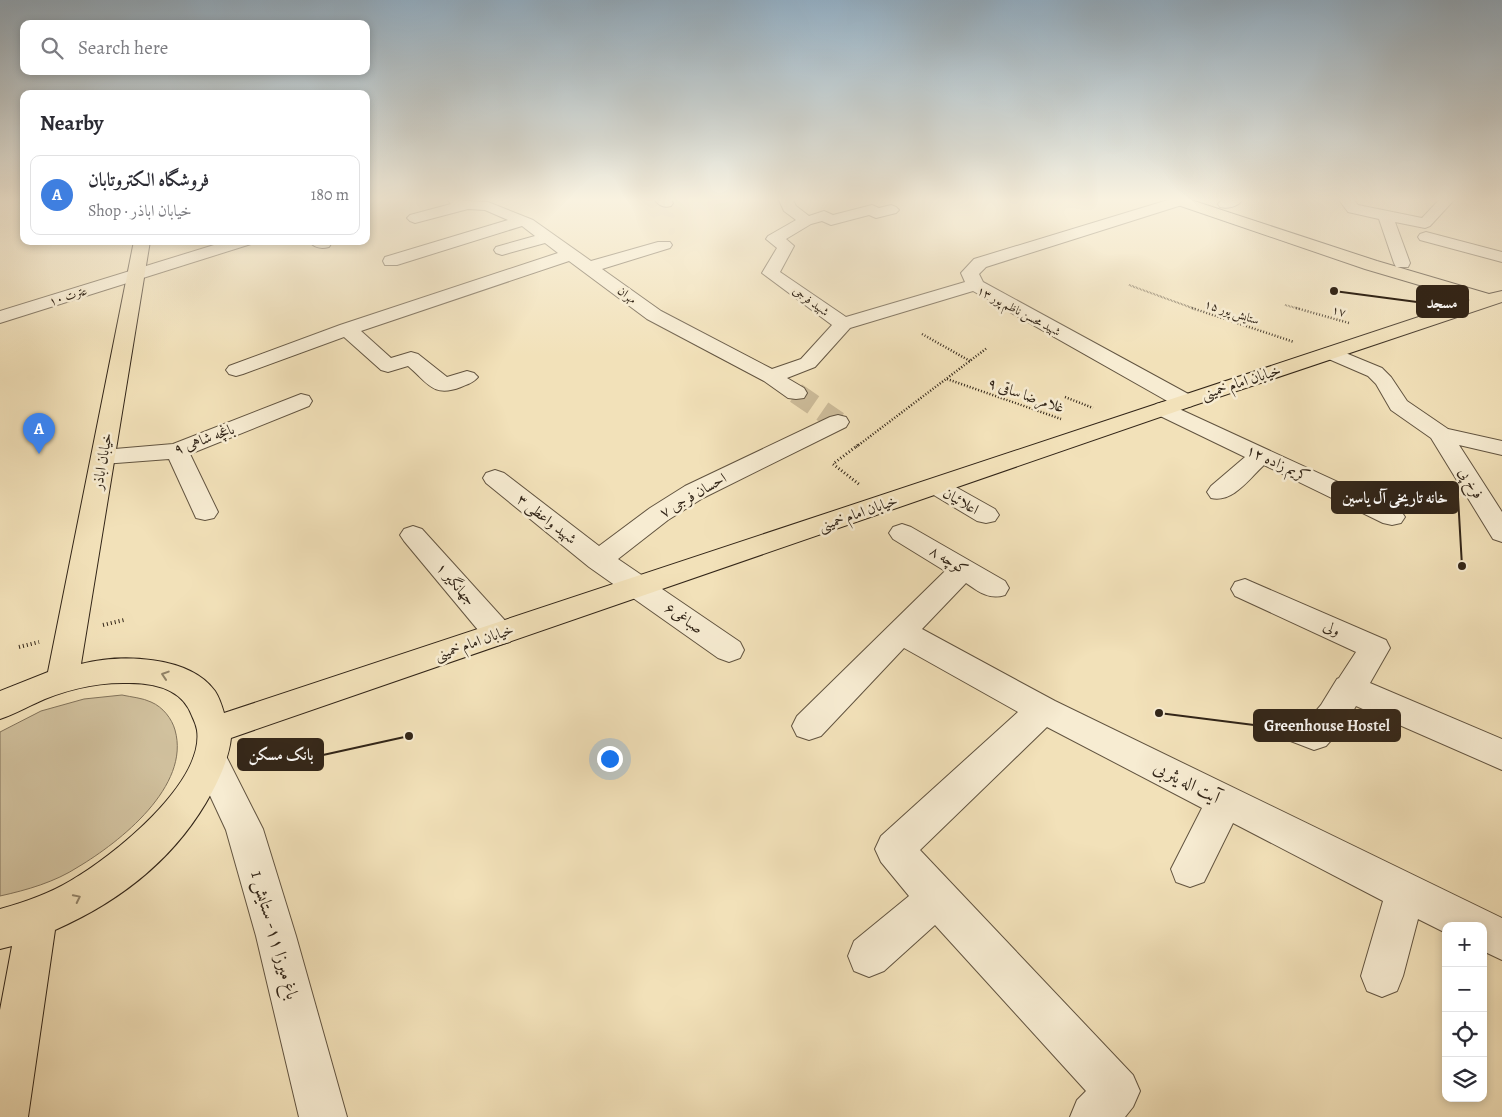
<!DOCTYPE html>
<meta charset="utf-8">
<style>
:root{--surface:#fff;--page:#f2f2f3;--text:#2b2b33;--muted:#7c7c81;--line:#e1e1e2;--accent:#7c3aed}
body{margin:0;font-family:Alegreya,Amiri,serif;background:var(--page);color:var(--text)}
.controls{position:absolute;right:15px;bottom:15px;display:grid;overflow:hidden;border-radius:10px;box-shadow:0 2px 8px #0003}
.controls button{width:45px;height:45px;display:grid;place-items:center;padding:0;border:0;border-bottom:1px solid var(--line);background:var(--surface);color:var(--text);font:25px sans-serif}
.you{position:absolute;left:609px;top:758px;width:18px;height:18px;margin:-12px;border:4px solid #fff;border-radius:50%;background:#1a73e8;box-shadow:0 0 0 8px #1a73e833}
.badge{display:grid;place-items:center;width:32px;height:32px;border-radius:50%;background:var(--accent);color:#fff;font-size:16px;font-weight:700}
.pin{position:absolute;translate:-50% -41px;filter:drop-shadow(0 1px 2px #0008)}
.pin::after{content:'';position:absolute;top:26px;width:18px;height:15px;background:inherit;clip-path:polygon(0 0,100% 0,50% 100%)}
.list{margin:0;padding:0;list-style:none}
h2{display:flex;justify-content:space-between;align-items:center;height:65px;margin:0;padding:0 20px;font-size:21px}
h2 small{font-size:16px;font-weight:400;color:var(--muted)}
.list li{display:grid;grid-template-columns:32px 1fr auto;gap:15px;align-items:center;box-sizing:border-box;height:80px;margin:0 10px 10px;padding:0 10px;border:1px solid var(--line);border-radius:10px}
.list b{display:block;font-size:19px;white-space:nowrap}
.list p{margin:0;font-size:16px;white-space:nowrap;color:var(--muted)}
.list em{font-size:16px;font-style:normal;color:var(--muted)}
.icon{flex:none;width:28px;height:28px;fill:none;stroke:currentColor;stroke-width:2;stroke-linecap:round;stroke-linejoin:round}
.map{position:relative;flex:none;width:1502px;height:1117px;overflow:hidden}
.search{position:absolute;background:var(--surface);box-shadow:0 2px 8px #0003;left:20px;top:20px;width:350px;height:55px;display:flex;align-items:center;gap:12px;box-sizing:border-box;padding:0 18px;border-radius:10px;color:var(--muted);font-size:19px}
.panel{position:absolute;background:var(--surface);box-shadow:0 2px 8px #0003;left:20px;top:90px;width:350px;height:155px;border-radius:10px}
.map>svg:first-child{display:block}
.green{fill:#d1c19e;stroke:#82735b}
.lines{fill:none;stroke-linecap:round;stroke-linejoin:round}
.minor-tunnel{stroke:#cb9;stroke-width:21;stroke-dasharray:21 11;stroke-linecap:butt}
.minor-casing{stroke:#625440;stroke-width:2}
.major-casing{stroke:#322518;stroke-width:2}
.path-far3{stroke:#322518;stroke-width:2;stroke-dasharray:0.5 1;stroke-linecap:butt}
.path-far2{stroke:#322518;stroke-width:2.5;stroke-dasharray:1 2;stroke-linecap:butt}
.path-far1{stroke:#322518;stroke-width:3;stroke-dasharray:1 2.5;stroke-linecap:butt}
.path{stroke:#322518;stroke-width:4;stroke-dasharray:1 3;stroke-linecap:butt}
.minor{fill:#f7ecd2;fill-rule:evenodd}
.major{fill:#f2e1b9;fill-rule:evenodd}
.oneway{stroke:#928368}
.labels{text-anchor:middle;stroke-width:5;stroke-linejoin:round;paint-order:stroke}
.far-street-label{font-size:12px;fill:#322518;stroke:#f7ecd2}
.street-label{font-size:15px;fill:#322518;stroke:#f7ecd2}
.near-street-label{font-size:18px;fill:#322518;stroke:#f7ecd2}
.leader{fill:none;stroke:#322518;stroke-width:2}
.callout-dot{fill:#322518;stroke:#f7ecd2;stroke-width:2}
.callout{fill:#322518;stroke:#322518;stroke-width:2}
.callout-label{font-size:16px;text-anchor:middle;font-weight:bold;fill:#fff}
</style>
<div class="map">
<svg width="1502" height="1117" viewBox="0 0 1502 1117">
<rect width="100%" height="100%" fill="#f2e1b9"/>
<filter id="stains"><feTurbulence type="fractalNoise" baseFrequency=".004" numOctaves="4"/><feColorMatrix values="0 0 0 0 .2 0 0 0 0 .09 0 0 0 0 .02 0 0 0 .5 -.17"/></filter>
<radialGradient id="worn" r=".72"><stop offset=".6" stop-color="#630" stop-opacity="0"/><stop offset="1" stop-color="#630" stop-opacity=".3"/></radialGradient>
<path class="green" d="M122 695C131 697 143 698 151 702 163 707 172 719 175 730 191 786 120 842 78 867 55 882 27 890 0 896V732L41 711 84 699Z"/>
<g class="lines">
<polyline class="minor-tunnel" points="796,393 838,422"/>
<g class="minor-casing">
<g id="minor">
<path d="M448 200 488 202 533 220 591 261 658 242H670L672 245 670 248 602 269 661 311 772 369 801 359 832 325 762 273 777 248 766 239 768 236 796 220 784 211 779 200H793L796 206 809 216 824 211 833 215 872 205 879 208 891 205 896 207 899 210 896 213 876 218 869 215 831 225 822 221 811 224 786 239 794 246 780 272 846 317 965 282 961 273 974 259 1168 200H1187L1185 204 986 267 979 274 983 282 1192 396 1195 401 1192 406 1184 408 1176 406 973 291 850 328 815 367 787 378 804 388 807 393 804 398 796 399 788 398 764 381 647 319 569 261 361 331 391 358 411 352 418 354 447 377 467 371 474 373 478 377C473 383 468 384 461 387 433 398 428 383 408 366L388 372 381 370 344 337 243 374 236 376 229 374 226 370 229 366 340 325 558 253 545 243 502 255 496 253 494 250 496 247 535 236 522 226 397 265H385L383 261 385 257 508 220 485 210 468 209 415 223 410 221 407 218 410 215 451 204Z"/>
<path d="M655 200H671L673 203 671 206C664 208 659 206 655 200Z"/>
<path d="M1222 200H1242C1238 207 1227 209 1220 207L1218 204Z"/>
<polygon points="1339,200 1354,200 1358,205 1422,218 1439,200 1454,200 1430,226 1425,228 1395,222 1410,263 1408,267 1396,267 1394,263 1379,219 1348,212"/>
<polygon points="1426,232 1502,252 1502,262 1420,240 1418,237 1420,234"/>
<polygon points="227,241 253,241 251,244 0,323 0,311"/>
<path d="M309 241H329L331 244 329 247C321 249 314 248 309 241Z"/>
<polygon points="1331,347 1382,368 1391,377 1407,401 1448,429 1502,441 1502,455 1459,445 1502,512 1502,542 1493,539 1431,438 1391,410 1376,384 1368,376 1324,357 1321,353 1324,349"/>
<polygon points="301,394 309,396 312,401 309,406 190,454 218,512 214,518 205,520 196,518 169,459 103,464 95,462 91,457 95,452 103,450 173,444"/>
<path d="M1164 402 1401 511 1405 517 1401 523 1392 525 1383 523 1264 465C1249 479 1233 503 1211 498L1207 492 1211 486 1245 457 1156 414 1153 409 1156 404Z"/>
<polygon points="838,415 846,417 849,422 846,427 703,498 668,520 618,559 740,642 744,650 740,658 729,662 718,658 589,567 486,483 483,478 486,473 495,470 504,473 599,546 650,508 685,486 830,417"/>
<polygon points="936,478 945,481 995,509 999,515 995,521 986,523 977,521 927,491 924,486 927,481"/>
<path d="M902 524 911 527 1005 581 1009 588 1005 595C989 600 979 592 966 583L922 629 1055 701 1502 918V960L1483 951V926H1446V933L1418 919 1403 976 1397 991 1382 997 1367 991 1361 976 1383 901 1233 823 1204 882 1190 887 1176 882 1171 869 1202 808 1047 727 920 850 1133 1075 1140 1091 1133 1107 1125 1117H1070L1077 1100 1086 1091 935 925 884 971 869 977 854 971 848 956 854 941 909 896 881 862 875 849 881 836 1018 712 904 648 821 736 809 740 797 736 792 726 797 716 945 571 893 539 889 533 893 527Z"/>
<polygon points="413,526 422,529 510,626 514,634 510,642 499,645 488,642 404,541 400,535 404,529"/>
<polygon points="1245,579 1386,640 1390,648 1370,683 1502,739 1502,770 1356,706 1345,725 1326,746 1314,750 1288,740 1283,730 1288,720 1300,716 1309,719 1321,705 1337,679 1339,678 1356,652 1235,596 1231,589 1235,582"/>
<polygon points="210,744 222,748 263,829 296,936 347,1117 299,1117 256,936 226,830 193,759 198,748"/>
</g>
</g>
<g class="major-casing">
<path id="major" d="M1170 200H1191L1377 261 1489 294 1502 291V302L1192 406 231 738C229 757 221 775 212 792 178 856 121 901 55 930L28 1117H0V1010L12 946 0 949V909C25 902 48 894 70 881 111 858 205 783 197 730 196 725 194 720 192 716 182 687 150 682 123 683 93 683 61 691 34 704 23 709 12 715 0 719V691L48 672 134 241H150L81 664C120 654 189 655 215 691 219 697 222 706 224 713L1470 300 1365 269 1172 203Z"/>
</g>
<g class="path-far3">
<polyline points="1129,285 1195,309"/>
<polyline points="1285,305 1300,309"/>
</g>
<g class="path-far2">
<polyline points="1192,308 1294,342"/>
<polyline points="1296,308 1349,323"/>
<polyline points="922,334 970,361"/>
<polyline points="947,379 1061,419"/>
<polyline points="1065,397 1093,408"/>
<polyline points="856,447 987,348"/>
</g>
<polyline class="path-far1" points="858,445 833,464 860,485"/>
<g class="path">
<polyline points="103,625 124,620"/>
<polyline points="19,647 39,642"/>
</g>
<use href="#minor" class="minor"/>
<use href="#major" class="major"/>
</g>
<defs><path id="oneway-chevron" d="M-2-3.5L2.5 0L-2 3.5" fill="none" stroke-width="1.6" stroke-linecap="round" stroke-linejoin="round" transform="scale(1.25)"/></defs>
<g class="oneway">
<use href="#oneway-chevron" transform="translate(165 675) rotate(-162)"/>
<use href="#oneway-chevron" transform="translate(77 898) rotate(-26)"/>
</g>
<linearGradient id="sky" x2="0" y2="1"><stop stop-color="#92acbf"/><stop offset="0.56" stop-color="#f9f2e0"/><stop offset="1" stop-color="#f9f2e0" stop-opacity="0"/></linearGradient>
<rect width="1502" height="356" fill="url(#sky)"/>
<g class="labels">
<g class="far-street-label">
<text transform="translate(627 295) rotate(37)" y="4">مهران</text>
<text transform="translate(68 296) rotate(-17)" y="4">عترت ۱۰</text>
<text transform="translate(811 301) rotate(36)" y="4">شهید فرجی</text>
<text transform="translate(1019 311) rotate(28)" y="4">شهید محسن ناظم پور ۱۳</text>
<text transform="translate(1339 311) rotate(15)" y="4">۱۷</text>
<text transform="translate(1232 312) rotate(18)" y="4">ستایش پور ۱۵</text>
</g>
<g class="street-label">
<text transform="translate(1241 382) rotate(-18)" y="5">خیابان امام خمینی</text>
<text transform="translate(1026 395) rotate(19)" y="5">غلامرضا ساقی ۹</text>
<text transform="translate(204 439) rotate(-20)" y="5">باغچه شاهی ۹</text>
<text transform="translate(102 461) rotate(-80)" y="5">خیابان اباذر</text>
<text transform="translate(1278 463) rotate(25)" y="5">کریم زاده ۱۲</text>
<text transform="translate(1471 483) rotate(58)" y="5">فرخ پی</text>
<text transform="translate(693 495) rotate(-30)" y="5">احسان فرجی ۷</text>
<text transform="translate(961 501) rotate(30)" y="5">اعلائیان</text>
<text transform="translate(858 513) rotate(-19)" y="5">خیابان امام خمینی</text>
<text transform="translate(547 519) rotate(38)" y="5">شهید واعظی ۳</text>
<text transform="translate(949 560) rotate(31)" y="5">کوچه ۸</text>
<text transform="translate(456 584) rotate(49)" y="5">جهانگیر ۱</text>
<text transform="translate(684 618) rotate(35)" y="5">صباغی۶</text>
<text transform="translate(1332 628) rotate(25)" y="5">ولی</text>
<text transform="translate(474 642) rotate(-19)" y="5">خیابان امام خمینی</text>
</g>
<g class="near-street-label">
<text transform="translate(1187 782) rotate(27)" y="6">آیت اله یثربی</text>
<text transform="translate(275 935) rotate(74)" y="6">باغ میرزا ۱۱- ستایش 1</text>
</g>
</g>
<path class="leader" d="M1334 291L1417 302M1462 566L1458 497M1159 713L1254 725M409 736L323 755"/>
<g class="callout-dot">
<circle cx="1334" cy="291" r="5"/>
<circle cx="1462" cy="566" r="5"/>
<circle cx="1159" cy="713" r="5"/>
<circle cx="409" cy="736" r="5"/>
</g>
<g class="callout">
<rect x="1417" y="286" width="51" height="31" rx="5"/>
<rect x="1332" y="482" width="126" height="31" rx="5"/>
<rect x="1254" y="710" width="146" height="31" rx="5"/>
<rect x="238" y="739" width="85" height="31" rx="5"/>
</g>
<g class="callout-label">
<text x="1442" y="308">مسجد</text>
<text x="1395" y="503">خانه تاریخی آل یاسین</text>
<text x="1327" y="731">Greenhouse Hostel</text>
<text x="281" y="760">بانک مسکن</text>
</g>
<rect width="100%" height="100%" filter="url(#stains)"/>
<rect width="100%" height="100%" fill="url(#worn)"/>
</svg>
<div class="controls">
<button>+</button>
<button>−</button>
<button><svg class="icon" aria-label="locate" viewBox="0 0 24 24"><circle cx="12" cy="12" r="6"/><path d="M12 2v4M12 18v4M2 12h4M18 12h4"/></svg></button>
<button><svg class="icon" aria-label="layers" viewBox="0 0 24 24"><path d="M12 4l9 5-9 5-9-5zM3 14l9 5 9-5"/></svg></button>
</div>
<div class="you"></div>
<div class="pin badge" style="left:39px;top:454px;background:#3f7fe0">A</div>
<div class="search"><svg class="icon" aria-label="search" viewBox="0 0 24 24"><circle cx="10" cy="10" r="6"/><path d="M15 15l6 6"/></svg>Search here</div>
<section class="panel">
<h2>Nearby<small></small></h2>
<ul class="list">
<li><span class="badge" style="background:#3f7fe0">A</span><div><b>فروشگاه الکتروتابان</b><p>Shop · خیابان اباذر</p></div><em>180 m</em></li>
</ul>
</section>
</div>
